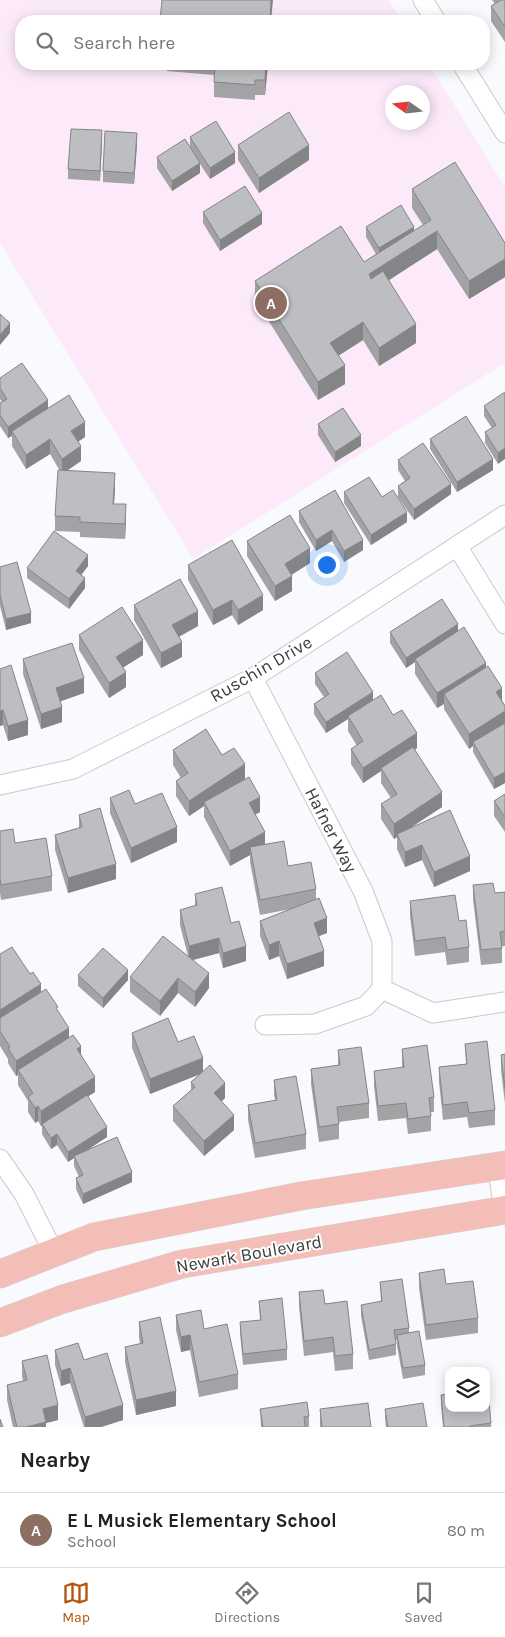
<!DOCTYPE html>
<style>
:root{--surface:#fff;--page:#f2f2f2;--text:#222;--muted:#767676;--line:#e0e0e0;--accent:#b45309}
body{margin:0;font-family:Karla,sans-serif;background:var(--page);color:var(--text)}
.controls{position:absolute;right:15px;bottom:15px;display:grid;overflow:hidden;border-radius:10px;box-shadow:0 2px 12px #0003}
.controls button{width:45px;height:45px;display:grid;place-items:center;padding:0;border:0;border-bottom:1px solid var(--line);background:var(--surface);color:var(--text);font:25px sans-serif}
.compass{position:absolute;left:385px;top:85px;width:45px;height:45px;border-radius:50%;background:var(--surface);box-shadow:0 2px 12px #0003;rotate:284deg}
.you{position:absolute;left:326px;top:564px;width:18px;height:18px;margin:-12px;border:4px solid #fff;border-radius:50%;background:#1a73e8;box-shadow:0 0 0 8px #1a73e833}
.badge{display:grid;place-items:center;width:32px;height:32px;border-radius:50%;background:var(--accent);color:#fff;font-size:16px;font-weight:700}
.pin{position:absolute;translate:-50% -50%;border:2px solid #fff;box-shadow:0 1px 5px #0006}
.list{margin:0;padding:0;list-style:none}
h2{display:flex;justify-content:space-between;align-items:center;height:65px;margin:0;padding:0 20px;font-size:21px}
h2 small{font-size:16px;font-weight:400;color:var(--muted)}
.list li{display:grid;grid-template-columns:32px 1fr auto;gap:15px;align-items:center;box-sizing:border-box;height:75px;padding:0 20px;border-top:1px solid var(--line)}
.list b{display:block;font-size:19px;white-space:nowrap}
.list p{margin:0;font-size:16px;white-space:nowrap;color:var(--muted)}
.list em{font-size:16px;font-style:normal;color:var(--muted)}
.icon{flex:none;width:28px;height:28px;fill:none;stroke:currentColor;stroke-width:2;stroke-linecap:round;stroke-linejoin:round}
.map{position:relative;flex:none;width:505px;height:1427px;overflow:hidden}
.search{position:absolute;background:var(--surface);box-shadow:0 2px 12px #0003;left:15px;right:15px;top:15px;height:55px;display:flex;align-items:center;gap:12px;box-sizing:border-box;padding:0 18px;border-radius:20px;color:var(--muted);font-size:19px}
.sheet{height:140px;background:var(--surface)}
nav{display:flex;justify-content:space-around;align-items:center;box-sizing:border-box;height:70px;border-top:1px solid var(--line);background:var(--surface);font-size:14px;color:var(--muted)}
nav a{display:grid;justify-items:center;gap:2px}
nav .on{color:var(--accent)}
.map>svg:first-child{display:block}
.education{fill:#fceafb;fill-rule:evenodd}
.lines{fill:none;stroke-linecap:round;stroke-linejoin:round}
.street-casing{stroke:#c9cacc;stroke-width:21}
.primary-casing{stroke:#d8d8d8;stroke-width:29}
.street{stroke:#fff;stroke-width:19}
.primary{stroke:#f4beb8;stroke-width:28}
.wall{fill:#a3a3a6}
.shaded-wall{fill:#848587}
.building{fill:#bdbec1;stroke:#848587}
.labels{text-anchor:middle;stroke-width:4;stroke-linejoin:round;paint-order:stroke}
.street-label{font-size:18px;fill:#3c3d3e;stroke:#fff}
</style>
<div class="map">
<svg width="505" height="1427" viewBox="0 0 505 1427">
<rect width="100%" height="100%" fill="#f9fafd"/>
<path class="education" d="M0 0H389L402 21H21V64H429L505 187V363L193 559 0 243ZM392 92H422V122H392Z"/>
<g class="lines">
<g class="street-casing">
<g id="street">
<polyline points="423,0 436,21"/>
<polyline points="462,64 505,133"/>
<polyline points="457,546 505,624"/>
<polyline points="253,678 363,891 382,941 382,989"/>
<polyline points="0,785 73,769 253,678 505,515"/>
<polyline points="382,989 433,1013 505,1002"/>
<polyline points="265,1025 315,1024 366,1006 382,989"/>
<polyline points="0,1159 24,1194 54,1253"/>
<polyline points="497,1166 505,1214"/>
</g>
</g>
<g class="primary-casing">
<g id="primary">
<polyline points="0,1274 94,1237 301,1196 505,1165"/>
<polyline points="0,1323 63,1299 182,1264 505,1210"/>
</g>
</g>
<use href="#street" class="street"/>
<use href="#primary" class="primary"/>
</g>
<g class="wall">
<polygon points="492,0 505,0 505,42 491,21 491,6 495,4"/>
<polygon points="167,64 268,64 265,95 255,95 255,100 214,97 214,75 167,71"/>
<polygon points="190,137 235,163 210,179 200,164 200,173 172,191 157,168 157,157 190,146"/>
<polygon points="102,141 100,181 68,179 68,169"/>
<polygon points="137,144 134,184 103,182 103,171"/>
<polygon points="238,145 309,160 259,193 238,160"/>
<polygon points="412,189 505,243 505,277 469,299 437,249 389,280 416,343 379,366 363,340 338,356 345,384 318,400 255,299 255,281 364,262 376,254 366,237 366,227 414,231 423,225 412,208"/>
<polygon points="203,212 262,224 220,251 203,223"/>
<polygon points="0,378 48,408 85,437 78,442 81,461 66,471 115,488 114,504 126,519 125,539 80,537 80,532 55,531 55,516 60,471 50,454 26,469 12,446 12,436 8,438 0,426 0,403 2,402 0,399"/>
<polygon points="505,392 498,464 485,443 485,432 492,428 484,416 484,406"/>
<polygon points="318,424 361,446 335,462 318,435"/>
<polygon points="430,439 493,470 457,492 430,449"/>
<polygon points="398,460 451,494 414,520 398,497 398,486 405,481 398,470"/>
<polygon points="335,490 363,550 344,562 332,541 316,551 299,522 299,511"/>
<polygon points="344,492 382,497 407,522 371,545 344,503"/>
<polygon points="247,541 310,563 291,575 292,591 275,601 247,556"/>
<polygon points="188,565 263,610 238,625 232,615 213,625 188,580"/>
<polygon points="88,566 81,575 85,588 69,609 27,578 27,568"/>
<polygon points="0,567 31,623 6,630 0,606"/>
<polygon points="134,605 198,626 179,637 182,657 161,668 134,620"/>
<polygon points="458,631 486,668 505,706 505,783 494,789 473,752 473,746 469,749 444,709 444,704 437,708 415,674 415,662 406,668 390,643 390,632"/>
<polygon points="79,635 143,655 123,667 126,687 109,698 79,650"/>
<polygon points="23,659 84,693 60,701 62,722 41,729 23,674"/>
<polygon points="0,669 28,735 8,741 3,725 0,726"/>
<polygon points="315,673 373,700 393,715 417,748 415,750 442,807 411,827 470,871 434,887 422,860 405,867 397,849 397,837 394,839 381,819 381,804 391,798 381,783 381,771 363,783 351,764 351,749 357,746 348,731 348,719 326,733 314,714 314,704 324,697 315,684"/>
<polygon points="173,750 222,755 245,779 260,812 255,814 265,844 288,866 316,889 316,900 327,933 319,936 324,966 287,979 279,956 269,960 260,936 260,921 291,909 260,915 250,862 250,855 230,866 204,817 204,806 189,816 176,796 176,781 181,778 173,765"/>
<polygon points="505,794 505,832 494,816 494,801"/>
<polygon points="110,798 135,804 177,842 131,863 110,813"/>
<polygon points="79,815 116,879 68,893 55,850 55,835 79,828"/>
<polygon points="0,831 15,843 52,876 52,891 1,900 0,893"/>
<polygon points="473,885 495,893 505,892 505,946 502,946 502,963 481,965 473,900"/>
<polygon points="195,894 231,923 246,961 223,968 219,953 193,960 209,988 195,1007 178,993 160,1016 130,992 130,977 188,956 180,925 180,910 195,906"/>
<polygon points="410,901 459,921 469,947 469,962 447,965 445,952 415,956 410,916"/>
<polygon points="0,954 41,992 58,1011 69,1038 81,1054 95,1092 88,1096 107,1137 87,1150 132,1182 83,1204 76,1189 76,1178 79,1177 74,1166 74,1158 68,1162 57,1145 51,1149 42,1134 42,1126 41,1126 38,1121 35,1123 28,1112 28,1101 18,1085 18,1075 16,1076 8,1063 8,1059 0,1046"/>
<polygon points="78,975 128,980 103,1008 78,986"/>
<polygon points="132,1033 178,1042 225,1098 221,1102 234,1130 204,1156 173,1121 173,1106 191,1090 191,1082 200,1074 150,1094 132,1048"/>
<polygon points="465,1044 495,1110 495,1125 469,1128 467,1117 443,1120 439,1082 439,1067 466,1064"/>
<polygon points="402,1049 434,1097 434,1112 431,1112 431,1131 408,1134 406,1118 378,1121 374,1086 374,1071 402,1068"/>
<polygon points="338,1050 369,1103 369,1118 339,1122 339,1139 319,1142 311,1084 311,1069 338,1065"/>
<polygon points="505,1054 505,1104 501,1070 501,1055"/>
<polygon points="274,1080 306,1134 306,1149 255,1158 248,1120 248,1105 275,1100 274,1095"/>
<polygon points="419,1273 478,1318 478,1333 426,1340 419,1288"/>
<polygon points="380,1282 409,1328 409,1333 425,1365 425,1375 403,1379 397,1346 397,1340 396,1340 396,1355 369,1360 361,1316 361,1305 381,1302"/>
<polygon points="299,1292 325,1304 353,1354 353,1369 335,1371 333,1352 304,1356 299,1307"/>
<polygon points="259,1301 287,1349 287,1360 243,1365 240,1333 240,1322 260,1320"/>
<polygon points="176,1315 204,1329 238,1374 238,1389 199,1397 190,1350 181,1352 176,1330"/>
<polygon points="139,1322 176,1406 136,1415 125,1362 125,1347 140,1344 139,1337"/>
<polygon points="55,1350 84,1360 123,1420 101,1427 84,1427 70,1383 61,1386 55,1365"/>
<polygon points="22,1361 58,1420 46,1423 46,1427 13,1427 7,1400 7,1385 23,1381 22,1376"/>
<polygon points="441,1395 491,1423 491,1427 443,1427 441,1405"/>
<polygon points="260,1409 309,1416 309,1427 261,1427"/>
<polygon points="320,1409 371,1427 320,1427"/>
<polygon points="385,1409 427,1427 386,1427 385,1419"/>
</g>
<g class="shaded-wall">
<polygon points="271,0 273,0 271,21 270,21"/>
<polygon points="266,64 268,64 265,95 265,80"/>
<polygon points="102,130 102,141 100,181 100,171"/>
<polygon points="137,133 137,144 134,184 134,173"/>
<polygon points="309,145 309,160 259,193 259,178"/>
<polygon points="235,152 235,163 210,179 210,168"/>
<polygon points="200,163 200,173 172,191 172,181"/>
<polygon points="262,213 262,224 220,251 220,240"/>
<polygon points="414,227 414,237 379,259 379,248"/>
<polygon points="437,231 437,249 369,293 369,274"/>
<polygon points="505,259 505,277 469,299 469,281"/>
<polygon points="363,322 363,340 330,361 330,343"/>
<polygon points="10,323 10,333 0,345 0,335"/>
<polygon points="416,324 416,343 379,366 379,348"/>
<polygon points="345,365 345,384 318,400 318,382"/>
<polygon points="48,400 48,411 12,431 12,436 8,438 8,427"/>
<polygon points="85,422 85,437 71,446 71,431"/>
<polygon points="361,435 361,446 335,462 335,452"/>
<polygon points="50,439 50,454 26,469 26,455"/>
<polygon points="81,446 81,461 62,474 62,459"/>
<polygon points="505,448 505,459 498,464 498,453"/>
<polygon points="493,459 493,470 457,492 457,482"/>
<polygon points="115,473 115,488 113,519 113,504"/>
<polygon points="451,484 451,494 414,520 414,509"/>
<polygon points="126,504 126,519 125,539 125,524"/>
<polygon points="407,512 407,522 371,545 371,535"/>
<polygon points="332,530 332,541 316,551 316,540"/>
<polygon points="363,540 363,550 344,562 344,551"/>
<polygon points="310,548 310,563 285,579 285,564"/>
<polygon points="88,555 88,566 76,582 76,571"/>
<polygon points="292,576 292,591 275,601 275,586"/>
<polygon points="85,578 85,588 69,609 69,599"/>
<polygon points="263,595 263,610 238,625 238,610"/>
<polygon points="232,600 232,615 213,625 213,610"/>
<polygon points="198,611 198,626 172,640 172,625"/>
<polygon points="31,613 31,623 6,630 6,619"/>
<polygon points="458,624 458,634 415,659 415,662 406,668 406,658"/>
<polygon points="143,640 143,655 116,672 116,657"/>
<polygon points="182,642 182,657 161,668 161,653"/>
<polygon points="486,663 486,678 444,694 444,704 437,708 437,693"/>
<polygon points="126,672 126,687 109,698 109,683"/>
<polygon points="84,678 84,693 56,703 56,688"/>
<polygon points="502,688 502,703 496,692"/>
<polygon points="373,692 373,702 348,716 348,719 326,733 326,722"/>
<polygon points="62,707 62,722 41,729 41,714"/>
<polygon points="3,710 3,725 0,726 0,711"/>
<polygon points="505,711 505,726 473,742 473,746 469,749 469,734"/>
<polygon points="28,720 28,735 8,741 8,726"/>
<polygon points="417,733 417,748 382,770 381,768 381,771 363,783 363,768"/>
<polygon points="245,764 245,779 204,802 204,806 189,816 189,801"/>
<polygon points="505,772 505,783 494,789 494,778"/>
<polygon points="442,792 442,807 398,836 397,834 397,837 394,839 394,824"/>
<polygon points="260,797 260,812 249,818 249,803"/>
<polygon points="177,827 177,842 131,863 131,848"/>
<polygon points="265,832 265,847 250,847 250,855 230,866 230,851"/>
<polygon points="422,845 422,860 405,867 405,852"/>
<polygon points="470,856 470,871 434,887 434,872"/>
<polygon points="116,864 116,879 68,893 68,878"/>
<polygon points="327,918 327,933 314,938 314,923"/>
<polygon points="219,938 219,953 189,961 189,946"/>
<polygon points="279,941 279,956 269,960 269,945"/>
<polygon points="246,946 246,961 223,968 223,953"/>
<polygon points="324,951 324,966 287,979 287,964"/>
<polygon points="128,970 128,980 103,1008 103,998"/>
<polygon points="209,973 209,988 195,1007 195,992"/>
<polygon points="178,978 178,993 160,1016 160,1001"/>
<polygon points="41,984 41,999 0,1025 0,1010"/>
<polygon points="69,1028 69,1043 18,1070 18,1075 16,1076 16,1061"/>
<polygon points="81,1046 81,1061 77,1049"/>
<polygon points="203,1058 203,1073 150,1094 150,1079"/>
<polygon points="95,1077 95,1092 43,1125 42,1124 42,1126 41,1126 41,1111"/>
<polygon points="225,1083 225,1098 214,1108 214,1093"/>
<polygon points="38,1106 38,1121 35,1123 35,1108"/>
<polygon points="234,1115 234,1130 204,1156 204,1141"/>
<polygon points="107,1127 107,1137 75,1158 74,1156 74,1158 68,1162 68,1152"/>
<polygon points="57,1134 57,1145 51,1149 51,1138"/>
<polygon points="132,1172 132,1182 83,1204 83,1194"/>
<polygon points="190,1335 190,1350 181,1352 181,1337"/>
<polygon points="70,1368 70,1383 61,1386 61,1371"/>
<polygon points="176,1391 176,1406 136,1415 136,1400"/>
<polygon points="58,1405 58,1420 46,1423 46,1427 26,1427 43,1409"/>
<polygon points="123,1405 123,1420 101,1427 85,1427 85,1417"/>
</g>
<g class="building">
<polygon points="162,0 271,0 270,21 160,21"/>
<polygon points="501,0 505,0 505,27 491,6"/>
<polygon points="215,64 266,64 265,80 255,80 255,85 214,82"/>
<polygon points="289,112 309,145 259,178 238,145"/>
<polygon points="216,121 235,152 210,168 190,137"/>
<polygon points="71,129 102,130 100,171 68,169"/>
<polygon points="105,131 137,133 134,173 103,171"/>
<polygon points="185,139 200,163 172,181 157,157"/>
<polygon points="455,162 505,243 505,259 469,281 437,231 369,274 371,279 383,271 416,324 379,348 363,322 330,343 345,365 318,382 255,281 341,226 364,262 431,220 412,189"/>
<polygon points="245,186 262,213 220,240 203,212"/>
<polygon points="401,205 414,227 379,248 366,227"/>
<polygon points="0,314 10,323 0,335"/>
<polygon points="22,363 48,400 8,427 0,415 0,403 7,399 0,388 0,378"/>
<polygon points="505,392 505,448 498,453 485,432 496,425 484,406"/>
<polygon points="69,395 85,422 71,431 81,446 62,459 50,439 26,455 12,431"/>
<polygon points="343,408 361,435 335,452 318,424"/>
<polygon points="466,416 493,459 457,482 430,439"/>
<polygon points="423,443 451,484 414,509 398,486 410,478 398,460"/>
<polygon points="58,470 115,473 113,504 126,504 125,524 80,522 80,517 55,516"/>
<polygon points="369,477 382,497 393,490 407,512 371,535 344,492"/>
<polygon points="335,490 363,540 344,551 332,530 316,540 299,511"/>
<polygon points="290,515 310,548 285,564 292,576 275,586 247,541"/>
<polygon points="54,531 88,555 76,571 85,578 69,599 27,568"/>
<polygon points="232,540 263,595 238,610 232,600 213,610 188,565"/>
<polygon points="17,562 31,613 6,619 0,595 0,567"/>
<polygon points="180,579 198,611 172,625 182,642 161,653 134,605"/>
<polygon points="442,599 458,624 406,658 390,632"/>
<polygon points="122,607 143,640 116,657 126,672 109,683 79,635"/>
<polygon points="464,627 486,663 437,693 415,659"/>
<polygon points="72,643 84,678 56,688 62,707 41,714 23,659"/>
<polygon points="347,652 373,692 326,722 314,704 329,694 315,673"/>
<polygon points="11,665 28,720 8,726 3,710 0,711 0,669"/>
<polygon points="488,666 502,688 496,692 505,706 505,711 469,734 444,694"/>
<polygon points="381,695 393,715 402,710 417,733 363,768 351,749 363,741 348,716"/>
<polygon points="505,723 505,772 494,778 473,742"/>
<polygon points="206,729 222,755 234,748 245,764 189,801 176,781 188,773 173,750"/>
<polygon points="413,747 442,792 394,824 381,804 397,794 381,768"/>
<polygon points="249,777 260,797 249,803 265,832 230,851 204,802"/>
<polygon points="129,790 135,804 162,793 177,827 131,848 110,798"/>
<polygon points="505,794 505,817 494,801"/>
<polygon points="100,808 116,864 68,878 55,835 82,827 79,815"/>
<polygon points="450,810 470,856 434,872 422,845 405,852 397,834"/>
<polygon points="13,829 15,843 46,838 52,876 1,885 0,878 0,831"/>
<polygon points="284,841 288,866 311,862 316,889 260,900 250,847"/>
<polygon points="493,883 495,893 505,892 505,931 500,932 502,948 481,950 473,885"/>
<polygon points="222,887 231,923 239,921 246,946 223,953 219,938 189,946 180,910 197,905 195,894"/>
<polygon points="455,895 459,921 466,920 469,947 447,950 445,937 415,941 410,901"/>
<polygon points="319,898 327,918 314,923 324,951 287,964 279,941 269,945 260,921"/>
<polygon points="163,936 209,973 195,992 178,978 160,1001 130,977"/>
<polygon points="12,947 30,974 33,972 41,984 0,1010 0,954"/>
<polygon points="103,948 128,970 103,998 78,975"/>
<polygon points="46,989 58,1007 56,1008 69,1028 16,1061 8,1048 10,1047 0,1031 0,1018"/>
<polygon points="168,1018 178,1042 194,1036 203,1058 150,1079 132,1033"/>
<polygon points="73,1035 81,1046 77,1049 95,1077 41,1111 38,1106 35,1108 28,1097 33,1093 18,1070"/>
<polygon points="487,1041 495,1110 469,1113 467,1102 443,1105 439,1067 467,1064 465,1044"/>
<polygon points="427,1045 434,1097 429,1098 431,1116 408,1119 406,1103 378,1106 374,1071 404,1067 402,1049"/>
<polygon points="361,1047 369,1103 337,1107 339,1124 319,1127 311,1069 340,1065 338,1050"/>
<polygon points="505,1054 505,1089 501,1055"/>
<polygon points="210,1065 225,1083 214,1093 234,1115 204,1141 173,1106 195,1087 191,1082"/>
<polygon points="296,1076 306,1134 255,1143 248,1105 277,1100 274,1080"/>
<polygon points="87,1095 107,1127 68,1152 57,1134 51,1138 42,1124"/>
<polygon points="117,1137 132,1172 83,1194 76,1178 83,1175 74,1156"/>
<polygon points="444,1269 446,1284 473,1281 478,1318 426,1325 419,1273"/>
<polygon points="402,1279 409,1328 394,1330 396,1344 369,1350 361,1305 382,1301 380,1282"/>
<polygon points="323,1290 325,1304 347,1301 353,1354 335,1356 333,1337 304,1341 299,1292"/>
<polygon points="282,1298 287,1349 243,1354 240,1322 261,1320 259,1301"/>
<polygon points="201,1310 204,1329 227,1324 238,1374 199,1382 190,1335 181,1337 176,1315"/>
<polygon points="160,1317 176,1391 136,1400 125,1347 143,1343 139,1322"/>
<polygon points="419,1331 425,1365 403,1368 397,1335"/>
<polygon points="78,1343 84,1360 107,1353 123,1405 85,1417 70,1368 61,1371 55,1350"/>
<polygon points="47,1355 58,1405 43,1409 46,1422 26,1427 17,1427 7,1385 27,1380 22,1361"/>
<polygon points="486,1390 488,1390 491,1423 470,1426 470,1427 444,1427 441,1395 449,1394 449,1408 486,1408"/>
<polygon points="307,1402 309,1416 304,1417 305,1427 263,1427 260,1409"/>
<polygon points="368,1403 371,1427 322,1427 320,1409"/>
<polygon points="423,1403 427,1427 388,1427 385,1409"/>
<polygon points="0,1419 3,1427 0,1427"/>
</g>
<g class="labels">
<g class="street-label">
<text transform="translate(261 669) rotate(-30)" y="6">Ruschin Drive</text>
<text transform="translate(331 830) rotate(63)" y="6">Hafner Way</text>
<text transform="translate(249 1254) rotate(-10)" y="6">Newark Boulevard</text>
</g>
</g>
</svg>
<div class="controls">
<button><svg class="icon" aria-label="layers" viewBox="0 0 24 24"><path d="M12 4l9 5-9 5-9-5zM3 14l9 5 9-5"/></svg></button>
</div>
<svg class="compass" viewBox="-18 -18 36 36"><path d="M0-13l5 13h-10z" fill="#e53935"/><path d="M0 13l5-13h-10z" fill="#767676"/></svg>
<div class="you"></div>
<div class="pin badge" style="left:271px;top:303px;background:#8d6e63">A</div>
<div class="search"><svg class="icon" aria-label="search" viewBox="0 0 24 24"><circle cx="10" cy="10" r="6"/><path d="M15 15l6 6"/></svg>Search here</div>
</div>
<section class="sheet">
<h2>Nearby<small></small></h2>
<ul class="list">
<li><span class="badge" style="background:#8d6e63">A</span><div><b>E L Musick Elementary School</b><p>School</p></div><em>80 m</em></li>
</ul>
</section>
<nav>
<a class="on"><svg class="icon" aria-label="map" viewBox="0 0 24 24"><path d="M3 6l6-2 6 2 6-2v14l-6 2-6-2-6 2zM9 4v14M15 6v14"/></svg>Map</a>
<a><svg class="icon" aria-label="directions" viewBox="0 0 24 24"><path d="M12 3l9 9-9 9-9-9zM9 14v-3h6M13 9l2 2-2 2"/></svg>Directions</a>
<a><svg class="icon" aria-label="saved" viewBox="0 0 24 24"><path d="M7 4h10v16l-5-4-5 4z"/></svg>Saved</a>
</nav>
